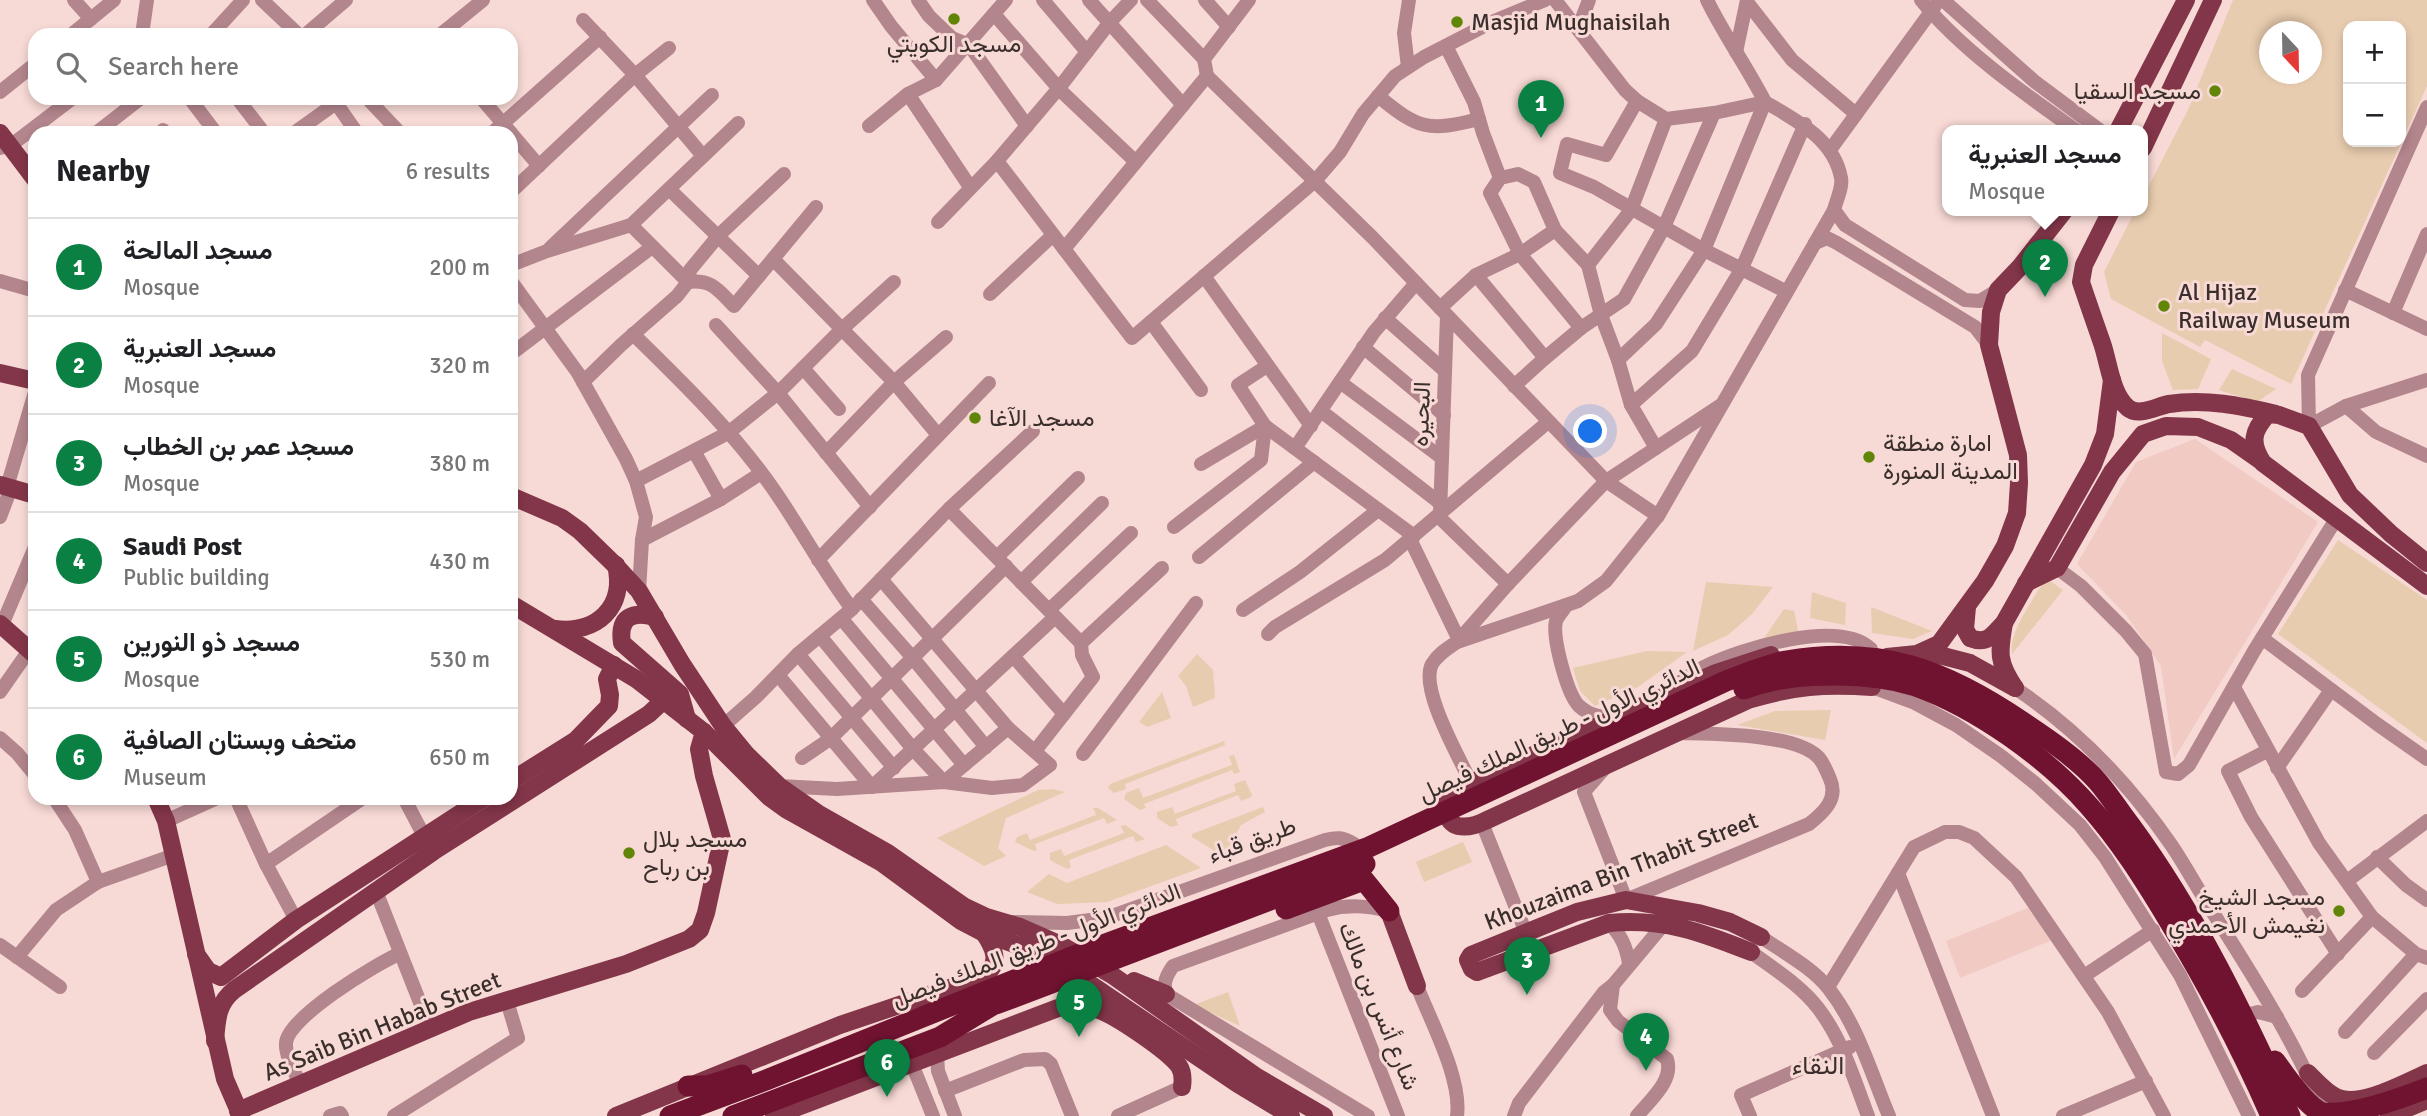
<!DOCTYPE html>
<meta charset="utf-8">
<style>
:root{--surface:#fff;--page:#f6f6f6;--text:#202124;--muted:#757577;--line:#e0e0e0;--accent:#0b8043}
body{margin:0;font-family:Signika,Vazirmatn,sans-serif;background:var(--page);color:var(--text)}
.controls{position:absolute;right:21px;top:21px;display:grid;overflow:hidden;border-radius:14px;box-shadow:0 4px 10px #0003}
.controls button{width:63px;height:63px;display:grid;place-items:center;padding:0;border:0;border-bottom:2px solid var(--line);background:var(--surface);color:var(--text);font:35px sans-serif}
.compass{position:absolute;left:2259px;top:21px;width:63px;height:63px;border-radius:50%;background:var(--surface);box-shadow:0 4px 10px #0003;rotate:158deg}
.you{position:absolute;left:1591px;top:432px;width:24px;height:24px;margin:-18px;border:5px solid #fff;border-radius:50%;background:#1a73e8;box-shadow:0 0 0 10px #1a73e833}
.badge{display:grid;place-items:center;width:46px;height:46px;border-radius:50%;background:var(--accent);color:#fff;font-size:23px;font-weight:700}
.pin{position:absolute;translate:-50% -58px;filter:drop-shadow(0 2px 4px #0008)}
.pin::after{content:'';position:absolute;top:37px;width:24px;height:21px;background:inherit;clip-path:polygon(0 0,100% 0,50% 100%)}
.popup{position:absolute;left:1942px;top:125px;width:206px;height:91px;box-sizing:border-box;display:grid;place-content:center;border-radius:14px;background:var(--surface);filter:drop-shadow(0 2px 5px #0005);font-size:23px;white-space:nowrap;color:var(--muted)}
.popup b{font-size:26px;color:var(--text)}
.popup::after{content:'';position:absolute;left:50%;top:100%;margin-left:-14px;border:14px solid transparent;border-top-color:var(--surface)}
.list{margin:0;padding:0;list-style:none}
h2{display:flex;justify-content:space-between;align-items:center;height:91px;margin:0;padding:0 28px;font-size:30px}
h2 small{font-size:23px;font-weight:400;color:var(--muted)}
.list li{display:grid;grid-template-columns:46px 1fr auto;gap:21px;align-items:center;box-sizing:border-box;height:98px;padding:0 28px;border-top:2px solid var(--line)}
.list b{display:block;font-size:26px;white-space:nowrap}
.list p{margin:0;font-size:23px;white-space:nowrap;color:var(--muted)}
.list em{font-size:23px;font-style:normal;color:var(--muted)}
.icon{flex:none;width:38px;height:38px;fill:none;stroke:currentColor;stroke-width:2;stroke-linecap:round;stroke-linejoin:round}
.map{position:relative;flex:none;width:2427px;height:1116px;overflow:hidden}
.search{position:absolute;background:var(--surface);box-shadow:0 4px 10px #0003;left:28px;top:28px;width:490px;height:77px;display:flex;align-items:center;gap:18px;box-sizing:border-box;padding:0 24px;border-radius:21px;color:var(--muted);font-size:26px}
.panel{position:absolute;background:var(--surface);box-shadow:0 4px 10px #0003;left:28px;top:126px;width:490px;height:679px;border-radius:21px}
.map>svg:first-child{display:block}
.built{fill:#f1cac4}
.green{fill:#e8ccaf;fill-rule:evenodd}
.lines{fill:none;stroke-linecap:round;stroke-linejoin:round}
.minor{stroke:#b3858d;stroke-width:14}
.major{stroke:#833649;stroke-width:18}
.highway{stroke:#701331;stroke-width:21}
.poi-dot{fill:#618506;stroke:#f7d9d5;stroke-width:2.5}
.labels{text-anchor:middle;stroke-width:6;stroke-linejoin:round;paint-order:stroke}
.poi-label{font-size:24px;fill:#3b2f2d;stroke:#f7d9d5;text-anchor:start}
.street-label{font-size:24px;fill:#3b2f2d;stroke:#f7d9d5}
.neighbourhood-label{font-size:26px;fill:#3b2f2d;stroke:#f7d9d5}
</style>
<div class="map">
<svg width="2427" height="1116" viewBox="0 0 2427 1116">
<rect width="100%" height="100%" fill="#f7d9d5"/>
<g class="built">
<polygon points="2195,439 2318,522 2174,759 2161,666 2127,616 2077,564 2136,462"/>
<polygon points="2033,906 2052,940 1960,978 1946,941"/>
</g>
<g class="green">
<path d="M2233 0H2427V86L2291 384 2205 340 2200 347 2111 299 2104 272 2135 211H2143V197L2188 110ZM2348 26H2401V142H2348ZM2270 32H2312V74H2270Z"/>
<polygon points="2162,333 2211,359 2198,389 2173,390 2162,361"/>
<polygon points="2232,369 2276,389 2257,402 2219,390"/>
<polygon points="2338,540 2427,600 2427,743 2278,634"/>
<path d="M2046 578 2063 590 2012 654C2008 632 2035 597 2046 578Z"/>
<polygon points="1706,582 1773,587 1752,614 1728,635 1693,651"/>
<polygon points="1812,592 1846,603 1845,625 1810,618"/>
<polygon points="1871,607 1932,631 1913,639 1872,633"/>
<polygon points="1784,609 1794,611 1799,635 1762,641"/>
<polygon points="1647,651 1687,652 1638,687 1595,706 1580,691 1573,668"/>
<polygon points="1197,654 1213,670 1215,698 1193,707 1186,686 1178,676"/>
<polygon points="1162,692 1171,718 1147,727 1139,722"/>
<polygon points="1831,710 1825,740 1737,725 1775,711"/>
<polygon points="1224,741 1225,745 1125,784 1126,789 1114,793 1108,788 1110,784"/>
<polygon points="1234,755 1240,772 1234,774 1232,770 1144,804 1146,808 1140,810 1124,799 1126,793 1139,788 1143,798 1232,765 1229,756"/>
<polygon points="1245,780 1252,795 1251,797 1241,801 1238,795 1176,819 1178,825 1171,827 1157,818 1157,812 1172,807 1175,814 1236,791 1234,784"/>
<polygon points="1052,789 1065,792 1006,818 998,848 1006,856 984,866 937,838 1038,790"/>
<polygon points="1263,807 1265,812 1241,825 1223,856 1192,837 1192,834"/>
<polygon points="1093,808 1098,808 1117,820 1107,824 1104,818 1035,844 1037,850 1034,851 1015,842 1017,837 1027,833 1030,840 1096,815"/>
<polygon points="1125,825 1145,839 1136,842 1133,836 1069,860 1071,867 1067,869 1050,860 1050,853 1061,849 1064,856 1124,833 1121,826"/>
<polygon points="1463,842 1472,862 1424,882 1416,862"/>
<polygon points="1166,845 1201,868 1107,902 1057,904 1027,892 1049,874 1067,883"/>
<polygon points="1228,992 1240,1026 1194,1005"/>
</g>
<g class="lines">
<g class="minor">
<polyline points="74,0 91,19"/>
<polyline points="262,0 299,35"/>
<polyline points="873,0 891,26 936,80"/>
<polyline points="918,0 929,16 952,38 969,45 1027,126"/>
<polyline points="1043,0 1087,52"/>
<polyline points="1089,0 1183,105"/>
<polyline points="1147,0 1204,59"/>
<polyline points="1205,0 1229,27"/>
<path d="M1249 0 1204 59 1207 76 1373 238 1606 481 1658 516 1834 210C1836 201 1843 187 1841 178 1834 139 1796 120 1765 102L1714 113 1666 119 1637 101 1606 155 1567 144 1560 173 1594 187 1704 250 1787 292"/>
<polyline points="1555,0 1625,90 1637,101"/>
<path d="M1921 0C1960 49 2026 95 2077 131"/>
<polyline points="1943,0 2034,81 2101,131"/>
<polyline points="1747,2 1792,60 1856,114"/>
<polyline points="994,14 1061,91 1136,162"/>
<polyline points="583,20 635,75 703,156"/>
<polyline points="1578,29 1589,0"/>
<polyline points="71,35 114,0"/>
<polyline points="142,35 147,0"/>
<polyline points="211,35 243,0"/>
<polyline points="305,35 346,0"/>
<polyline points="440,35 483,0"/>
<polyline points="1446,46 1474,102 1483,133 1500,178"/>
<polyline points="1736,52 1747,0"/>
<polyline points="1408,67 1404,33 1409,0"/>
<polyline points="0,92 35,64"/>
<polyline points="908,94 970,187"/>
<path d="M1378 96C1418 129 1428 132 1479 119"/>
<polyline points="237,98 264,133"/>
<polyline points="367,98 400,133"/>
<polyline points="481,98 511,133"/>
<polyline points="191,100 216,133"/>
<polyline points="336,103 357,133"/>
<polyline points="2427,107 2308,375 2309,426 2346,406 2427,380"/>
<polyline points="869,126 908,94 936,80 1006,0"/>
<polyline points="163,130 165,133"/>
<polyline points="96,133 141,98"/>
<polyline points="294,133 343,98"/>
<polyline points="492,133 600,37"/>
<polyline points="511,133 539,166"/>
<polyline points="0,148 10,146 73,98"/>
<polyline points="1830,150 1935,6"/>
<polyline points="997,161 1132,338 1315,181 1340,152 1363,114 1395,76 1424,57 1492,22 1545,0"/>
<polyline points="669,189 759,276"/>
<polyline points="511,192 635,75 669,48"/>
<polyline points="1834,210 1845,225 1965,300 1980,301 1998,290"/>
<polyline points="938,222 997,161 1059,88 1110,22 1131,0"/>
<polyline points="631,225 738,123"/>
<polyline points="1815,243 1827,238 1837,243 1975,327 1989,345"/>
<polyline points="550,248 712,95"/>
<polyline points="1064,249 1207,76"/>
<polyline points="773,259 894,382 938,435"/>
<path d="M511 265 547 251 631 225 688 282C712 279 718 290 734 306L816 207"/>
<polyline points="1588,265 1631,210 1666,119"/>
<polyline points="1476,275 1520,254 1555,230"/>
<polyline points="1204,276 1311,426"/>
<polyline points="0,281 35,291"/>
<polyline points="511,281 578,373 626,459 636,481 646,517 642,540 639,591"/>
<polyline points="2345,290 2427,329"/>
<polyline points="990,294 1053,235"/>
<polyline points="1440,308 1476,275 1545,358 1581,328 1520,254 1490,193 1500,178 1518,174 1534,182 1555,230 1588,265 1601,315 1618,360 1631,405 1656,448"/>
<polyline points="2393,313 2427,234"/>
<polyline points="1385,318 1445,371"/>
<polyline points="1151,322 1201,390"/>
<polyline points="716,325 778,393 870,507"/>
<polyline points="1581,328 1624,299 1664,227 1714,113"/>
<path d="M633 334C684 384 736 434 776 493 802 531 824 572 852 609"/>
<polyline points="1363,347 1444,415"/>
<polyline points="511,354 652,247"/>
<path d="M1618 360 1656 324 1704 250 1765 102C1747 67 1724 35 1707 0"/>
<polyline points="1267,366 1238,385 1265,426 1414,536"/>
<polyline points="803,368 839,409"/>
<polyline points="583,382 621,345 677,296 688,282 690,270 719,235 784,174"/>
<polyline points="1340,382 1442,458"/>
<polyline points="1514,386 1545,358"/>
<polyline points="1631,405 1692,351 1742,268 1805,124"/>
<polyline points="2346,406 2376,432 2427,456"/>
<polyline points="1321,411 1440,503"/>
<polyline points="1295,448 1374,332 1416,283"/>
<polyline points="694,451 721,499"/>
<polyline points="826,453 894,382 946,337"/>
<polyline points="1201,464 1265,426"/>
<polyline points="636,481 728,433 778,393 842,329 894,282"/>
<polyline points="7,487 35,392"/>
<polyline points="949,509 1081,643 1162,568"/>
<polyline points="1440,514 1447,316"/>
<polyline points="1438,516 1508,584"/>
<polyline points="0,517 11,488"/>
<polyline points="1174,527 1261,460 1265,426"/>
<polyline points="1410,539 1459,640"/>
<polyline points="642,540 721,499 761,473"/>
<polyline points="997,557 1078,478"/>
<polyline points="1199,557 1314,462"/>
<polyline points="818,560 989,383"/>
<polyline points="2057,568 2081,586 2126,631 2145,654 2166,772 2178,774 2189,765 2254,651 2333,524 2334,516"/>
<polyline points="1021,582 1102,503"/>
<polyline points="861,599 912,657 986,747"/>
<path d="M1565 607C1563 611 1558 616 1556 621 1552 637 1567 694 1579 706 1590 716 1601 717 1615 717"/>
<polyline points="1049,610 1131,533"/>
<polyline points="1243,610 1300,572 1378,510"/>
<polyline points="841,618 964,765"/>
<polyline points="2,625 35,547"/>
<polyline points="1268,634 1275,627 1385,560 1548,422"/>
<polyline points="820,636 913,749 944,782 1008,728"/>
<polyline points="2262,638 2377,724 2427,759"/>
<polyline points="1457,642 1508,584 1606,481 1721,405"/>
<polyline points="798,654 894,768"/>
<polyline points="1013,656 1064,714"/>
<polyline points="778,675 872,787 1055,617"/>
<polyline points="1865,679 1872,687 1915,703 1956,725 2001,756 2036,784 2080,825 2105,857 2180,975 2249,1116"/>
<path d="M1676 685C1685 679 1694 671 1704 667 1740 649 1839 618 1871 649"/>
<polyline points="2234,687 2319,843 2372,917 2416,954 2427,958"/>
<path d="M2015 688C2077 729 2130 785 2172 846 2188 870 2201 895 2217 919 2257 982 2297 1046 2325 1115"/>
<polyline points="0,692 30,649"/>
<polyline points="723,726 756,697 798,654 852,609 949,509 1033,431"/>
<polyline points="0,738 17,753 35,775"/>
<polyline points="1035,751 1093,677 1082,655 1081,643"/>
<polyline points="2267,751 2228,771 2251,817 2338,954"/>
<polyline points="1083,754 1196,603"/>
<polyline points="802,758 830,739 1006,566"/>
<polyline points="2277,768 2331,690"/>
<path d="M1604 769 1584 792 1626 900 1809 824C1823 813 1839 799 1830 779 1827 772 1823 761 1817 756 1792 733 1711 734 1678 733"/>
<path d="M1471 783C1460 758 1419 689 1432 664 1438 654 1448 648 1457 642L1578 601 1606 581 1658 516"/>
<polyline points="779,786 837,789 944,782 992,788 1023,785 1050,765 1008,728 881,579"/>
<polyline points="54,798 75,830 98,882"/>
<polyline points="236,798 266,864 296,920"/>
<polyline points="404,798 424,836"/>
<polyline points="166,821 217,798"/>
<polyline points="1482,823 1526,933"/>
<polyline points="2377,857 2406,885 2427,900"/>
<polyline points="266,864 363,798"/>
<polyline points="1898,873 1993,1116"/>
<polyline points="2347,881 2427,821"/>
<polyline points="376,891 430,1028"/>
<polyline points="1318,913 1398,1116"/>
<path d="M1011 922 1067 923 1106 918 1325 840C1337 837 1343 837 1354 844"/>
<path d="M1609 923C1621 935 1626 946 1629 963"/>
<path d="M1761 937C1783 952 1813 968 1829 989 1858 1026 1871 1073 1889 1116"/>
<polyline points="0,945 60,987"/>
<path d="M1751 952C1774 969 1800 985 1818 1008 1842 1039 1854 1079 1868 1116"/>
<polyline points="17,957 56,910 98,882 174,855"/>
<polyline points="2084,976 2153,930"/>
<path d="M1613 985 1610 1010 1618 1021 1667 1059C1674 1081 1650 1100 1637 1116"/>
<path d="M1417 986C1431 1022 1462 1079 1457 1116"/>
<polyline points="1828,987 1914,847 1945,832 1959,832 1974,838 2016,877 2108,1012 2164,1116"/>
<polyline points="2302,991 2372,917"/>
<polyline points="2234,1018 2258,1012 2277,1017"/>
<polyline points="2345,1032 2416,954"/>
<polyline points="2374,1053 2427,999"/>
<polyline points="937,1054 938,1071 955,1116"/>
<polyline points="912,1064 933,1116"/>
<path d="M300 1084C295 1072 285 1056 286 1043 288 1017 376 964 399 954"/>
<polyline points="945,1091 1024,1060 1045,1059 1051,1064 1072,1116"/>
<polyline points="330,1116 340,1113 342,1116"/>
<polyline points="394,1116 518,1038 507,1001"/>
<polyline points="1118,1116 1182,1087"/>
<path d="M1368 1116 1166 994C1163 983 1166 976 1173 966L1327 910C1349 904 1368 906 1389 911"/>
<polyline points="1514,1116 1519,1103 1604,992 1613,985 1664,924"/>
<polyline points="1750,1116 1741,1095 1850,1047"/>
<polyline points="2063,1116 2146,1081"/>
</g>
<g class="major">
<polyline points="2118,131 2186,0"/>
<polyline points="0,133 35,179"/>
<polyline points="2143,148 2213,0"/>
<path d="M2111 211 2084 265 2081 282C2088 303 2095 323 2102 343 2109 363 2111 394 2128 408 2139 417 2157 406 2169 404 2205 398 2242 406 2276 414"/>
<polyline points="0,373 35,381"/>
<polyline points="0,485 35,495"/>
<polyline points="511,496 562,518 580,531 615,565 639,591 682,664 723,726 746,754 779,786 819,814 888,853 965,907 986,917 1020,927 1061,945 1112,975 1257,1077 1324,1116"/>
<path d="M2427 563 2391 534 2350 495 2309 426 2279 415 2268 414C2252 431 2250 443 2263 463L2427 586"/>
<polyline points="2026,583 2057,568 2112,472 2143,434 2166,426 2198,427 2231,440 2261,461"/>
<polyline points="511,604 636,679 704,732 769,797 787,810 882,863 961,921 984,933 1050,957 1238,1084 1291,1116"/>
<path d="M1967 607 1965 629 1970 638C1988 645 1992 635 2004 623L2093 465 2105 434 2112 380"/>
<path d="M655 617C633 611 618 616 622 643L680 694 687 719"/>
<path d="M2004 623C1999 652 1997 662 2015 688"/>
<polyline points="0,624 35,655"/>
<path d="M555 629C597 634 626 607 616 565"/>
<polyline points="1921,654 1943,656 1970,663 2015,688"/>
<path d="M1771 655 1716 673 1471 783C1465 786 1457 790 1452 795 1442 804 1445 822 1458 826 1468 828 1477 825 1485 821L1748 700C1794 686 1824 684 1872 687"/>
<polyline points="1887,657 1917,654 1939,644 1985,581 2005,546 2017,513 2019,483 2018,455 1989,345 1991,312 1998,290 2020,267 2064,211"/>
<polyline points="511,781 576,740 609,706 610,695 607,679 614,665"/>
<polyline points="156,798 166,821 225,1079 241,1116"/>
<polyline points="1389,911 1417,986"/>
<path d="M1751 952C1701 932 1664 918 1609 923L1477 972 1472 969 1468 960 1471 955 1577 912 1626 900 1698 913 1730 922 1761 937"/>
<polyline points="196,954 208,971 221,977 296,920 484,798"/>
<polyline points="1134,981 1166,994"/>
<path d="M215 1041C217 1019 217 1004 234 990L434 851 649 714 664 700"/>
<path d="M2308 1073C2317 1082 2326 1093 2338 1098 2362 1107 2404 1083 2427 1073"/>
<polyline points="238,1111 469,1012 626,964 689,939 700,930 706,913 722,839 704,776 699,749 704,732"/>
<path d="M616 1116 840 1025 985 976C1001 962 994 948 984 933"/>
<path d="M774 1116 1058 1008C1071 1005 1083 1005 1096 1009 1114 1014 1168 1051 1179 1066 1183 1072 1183 1080 1182 1087"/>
<polyline points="2389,1116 2427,1100"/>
</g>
<g class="highway">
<path d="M1744 689C1775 677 1805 675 1837 675 1864 675 1891 678 1916 686 1977 708 2046 757 2089 806 2120 841 2144 879 2168 919 2207 983 2241 1047 2271 1116"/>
<polyline points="1286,909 1364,880 1389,911"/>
<polyline points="996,1004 1365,864"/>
<path d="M2275 1061C2285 1075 2307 1108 2323 1113 2353 1116 2399 1099 2427 1088"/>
<polyline points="688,1086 707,1086 742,1075"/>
<path d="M670 1116 766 1080 1089 950 1369 847 1726 681C1745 674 1766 665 1786 661 1882 645 1946 670 2024 723 2048 739 2079 760 2098 782 2110 796 2119 811 2130 825 2196 915 2244 1015 2290 1116"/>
<polyline points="733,1116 940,1037 991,1006"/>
</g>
</g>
<g class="poi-dot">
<circle cx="954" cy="19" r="7"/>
<circle cx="1457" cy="22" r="7"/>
<circle cx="2215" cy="91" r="7"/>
<circle cx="2164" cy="306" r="7"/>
<circle cx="975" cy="418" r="7"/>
<circle cx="1869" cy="457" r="7"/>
<circle cx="629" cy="853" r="7"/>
<circle cx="2339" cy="911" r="7"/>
</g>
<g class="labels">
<g class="poi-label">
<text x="1471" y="30">Masjid Mughaisilah</text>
<text x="954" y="52" text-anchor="middle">مسجد الكويتي</text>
<text x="2201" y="99" text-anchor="end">مسجد السقيا</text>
<text x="2178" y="300">Al Hijaz<tspan x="2178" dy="28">Railway Museum</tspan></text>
<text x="989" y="426">مسجد الآغا</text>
<text x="1883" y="451">امارة منطقة<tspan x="1883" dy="28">المدينة المنورة</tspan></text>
<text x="643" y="847">مسجد بلال<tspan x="643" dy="28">بن رباح</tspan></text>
<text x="2325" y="905" text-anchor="end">مسجد الشيخ<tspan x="2325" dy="28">نغيمش الأحمدي</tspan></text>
</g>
<g class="street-label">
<text transform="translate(1421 414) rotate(-88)" y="8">البحيره</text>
<text transform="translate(1559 730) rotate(-25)" y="8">الدائري الأول - طريق الملك فيصل</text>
<text transform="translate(1252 840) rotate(-20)" y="8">طريق قباء</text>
<text transform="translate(1621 871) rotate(-21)" y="8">Khouzaima Bin Thabit Street</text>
<text transform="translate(1036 945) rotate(-21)" y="8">الدائري الأول - طريق الملك فيصل</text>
<text transform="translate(1379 1006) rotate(68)" y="8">شارع أنس بن مالك</text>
<text transform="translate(382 1026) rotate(-22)" y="8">As Saib Bin Habab Street</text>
</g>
<g class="neighbourhood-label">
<text x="1818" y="1074">النقاء</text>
</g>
</g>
</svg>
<div class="controls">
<button>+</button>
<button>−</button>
</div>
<svg class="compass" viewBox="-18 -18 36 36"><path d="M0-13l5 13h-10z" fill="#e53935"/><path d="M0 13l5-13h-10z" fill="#757577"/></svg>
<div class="you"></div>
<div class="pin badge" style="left:1541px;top:138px">1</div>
<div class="pin badge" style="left:2045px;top:297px">2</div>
<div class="popup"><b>مسجد العنبرية</b>Mosque</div>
<div class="pin badge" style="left:1527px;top:995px">3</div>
<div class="pin badge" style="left:1646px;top:1071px">4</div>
<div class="pin badge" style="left:1079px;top:1037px">5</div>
<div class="pin badge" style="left:887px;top:1097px">6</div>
<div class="search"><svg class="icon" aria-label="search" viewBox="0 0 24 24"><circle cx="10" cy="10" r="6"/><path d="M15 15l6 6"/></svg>Search here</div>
<section class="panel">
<h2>Nearby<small>6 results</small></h2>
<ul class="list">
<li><span class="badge">1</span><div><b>مسجد المالحة</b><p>Mosque</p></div><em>200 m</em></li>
<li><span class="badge">2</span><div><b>مسجد العنبرية</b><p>Mosque</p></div><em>320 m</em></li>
<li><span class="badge">3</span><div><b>مسجد عمر بن الخطاب</b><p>Mosque</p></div><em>380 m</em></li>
<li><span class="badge">4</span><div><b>Saudi Post</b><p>Public building</p></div><em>430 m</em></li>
<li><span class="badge">5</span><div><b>مسجد ذو النورين</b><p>Mosque</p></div><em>530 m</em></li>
<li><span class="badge">6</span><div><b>متحف وبستان الصافية</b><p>Museum</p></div><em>650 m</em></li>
</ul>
</section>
</div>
